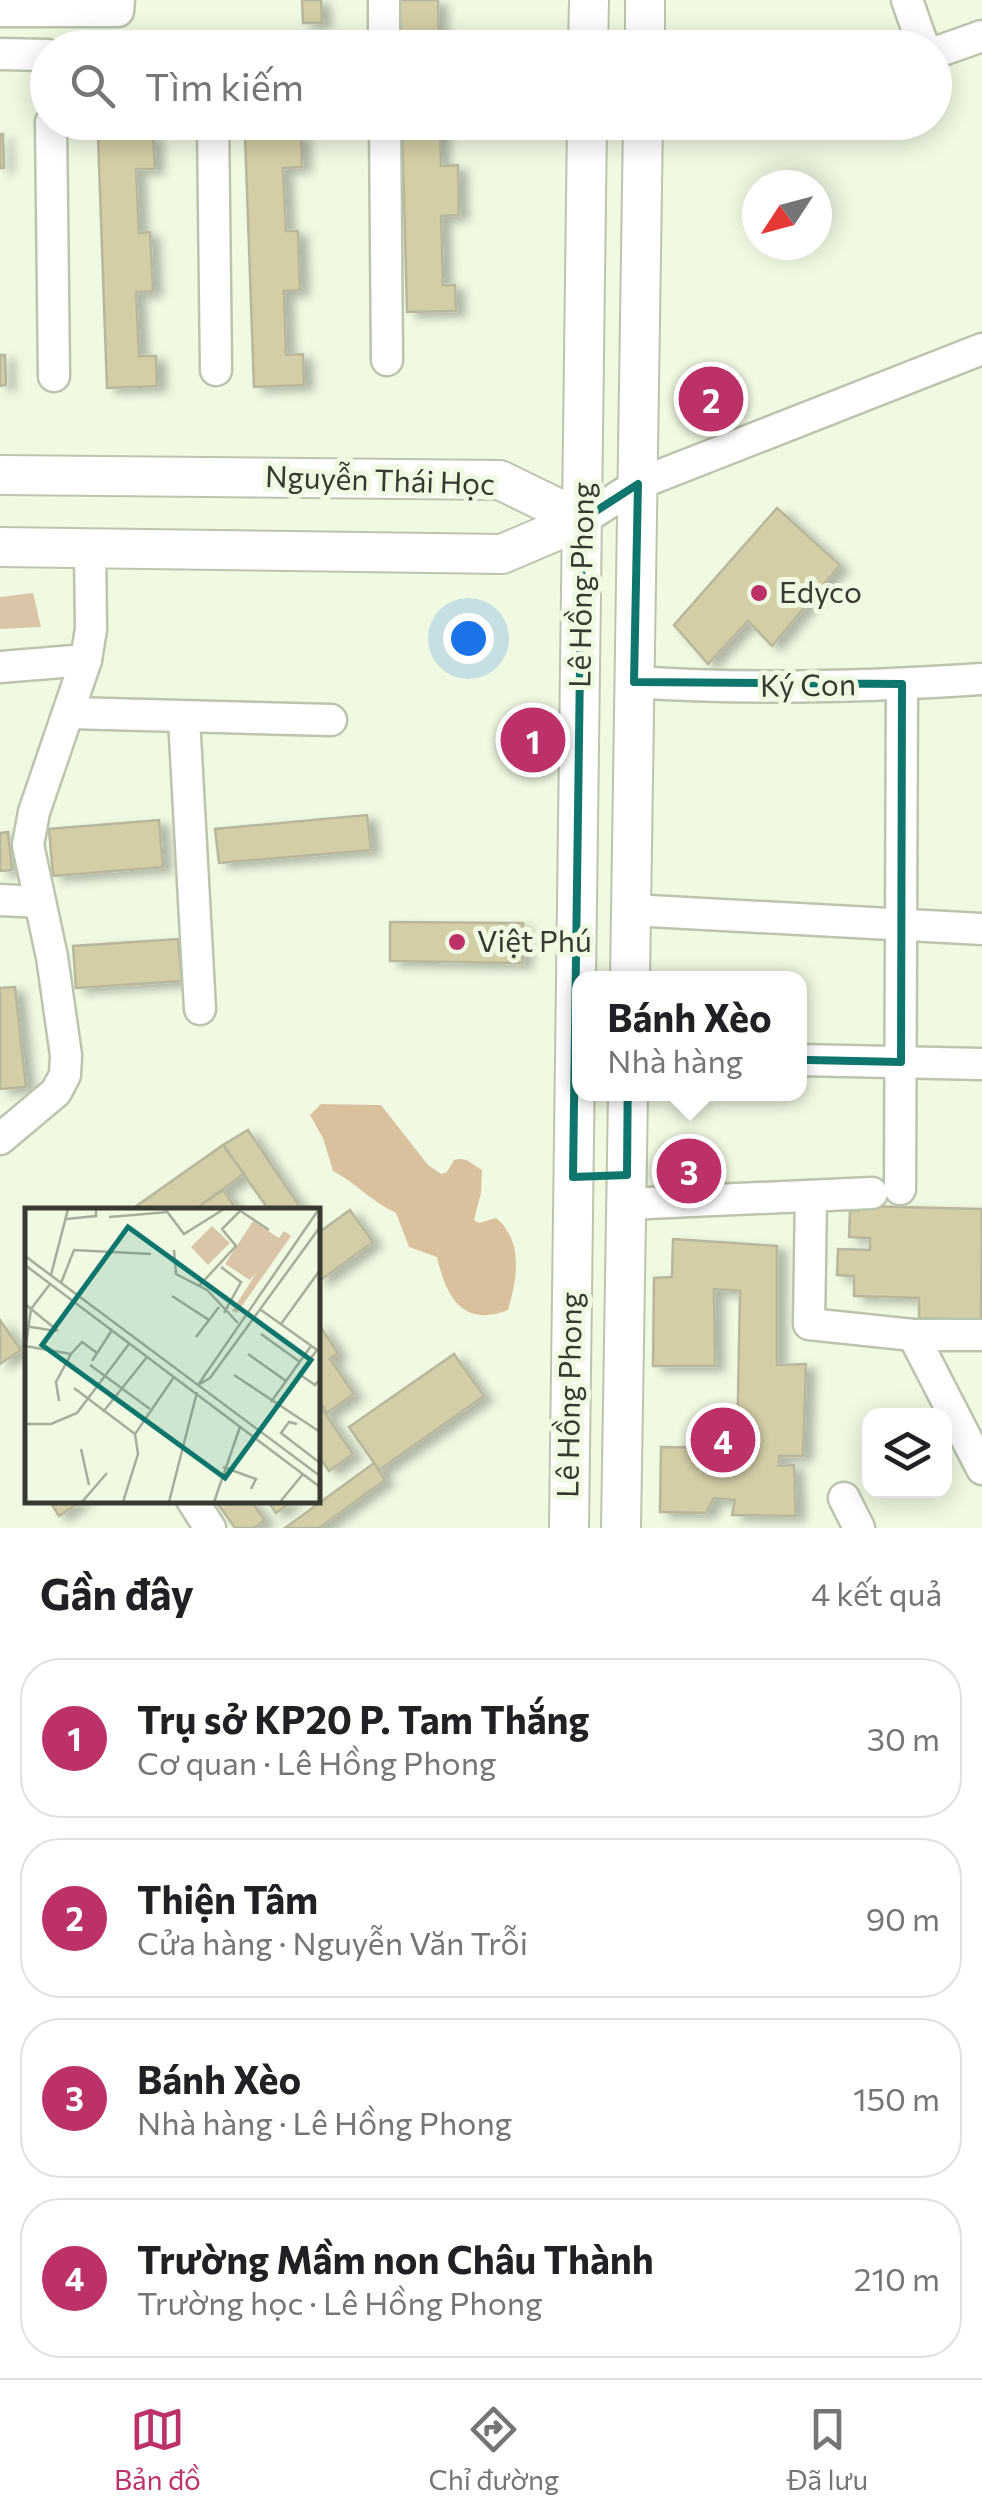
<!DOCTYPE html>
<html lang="vi">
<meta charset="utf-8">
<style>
:root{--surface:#fff;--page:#f6f6f6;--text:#202124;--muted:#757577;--line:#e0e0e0;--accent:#bd3169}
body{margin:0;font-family:Commissioner,sans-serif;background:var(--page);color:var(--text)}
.controls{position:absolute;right:30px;bottom:30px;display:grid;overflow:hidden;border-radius:20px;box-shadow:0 5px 25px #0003}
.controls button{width:90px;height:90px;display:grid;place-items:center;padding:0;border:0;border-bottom:2px solid var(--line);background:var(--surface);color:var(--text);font:50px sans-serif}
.compass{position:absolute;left:742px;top:170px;width:90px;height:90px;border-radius:50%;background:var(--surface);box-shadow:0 5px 25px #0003;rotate:234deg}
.you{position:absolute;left:468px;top:638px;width:35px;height:35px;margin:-25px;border:8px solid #fff;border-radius:50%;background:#1a73e8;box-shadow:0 0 0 15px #1a73e833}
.badge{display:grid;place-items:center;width:65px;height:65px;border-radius:50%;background:var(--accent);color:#fff;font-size:32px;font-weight:700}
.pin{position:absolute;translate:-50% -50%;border:5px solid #fff;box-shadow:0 2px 10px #0006}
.popup{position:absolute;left:572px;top:971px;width:235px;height:130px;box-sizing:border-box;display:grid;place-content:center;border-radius:20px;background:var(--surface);filter:drop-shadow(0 2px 8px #0005);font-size:32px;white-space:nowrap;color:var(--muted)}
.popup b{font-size:38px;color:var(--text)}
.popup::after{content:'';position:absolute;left:50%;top:100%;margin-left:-20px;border:20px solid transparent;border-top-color:var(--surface)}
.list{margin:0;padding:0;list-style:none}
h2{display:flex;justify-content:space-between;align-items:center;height:130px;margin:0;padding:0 40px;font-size:42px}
h2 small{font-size:32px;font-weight:400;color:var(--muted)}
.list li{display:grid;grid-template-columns:65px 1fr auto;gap:30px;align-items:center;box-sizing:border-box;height:160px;margin:0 20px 20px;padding:0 20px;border:2px solid var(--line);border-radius:40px}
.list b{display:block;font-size:38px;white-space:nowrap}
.list p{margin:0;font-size:32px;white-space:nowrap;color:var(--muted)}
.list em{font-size:32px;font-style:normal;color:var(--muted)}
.icon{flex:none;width:55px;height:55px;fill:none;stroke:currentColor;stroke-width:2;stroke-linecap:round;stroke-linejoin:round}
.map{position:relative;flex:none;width:982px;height:1528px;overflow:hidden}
.search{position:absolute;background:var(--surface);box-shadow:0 5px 25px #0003;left:30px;right:30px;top:30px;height:110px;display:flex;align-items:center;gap:25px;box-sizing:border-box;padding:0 35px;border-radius:55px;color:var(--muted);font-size:38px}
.sheet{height:850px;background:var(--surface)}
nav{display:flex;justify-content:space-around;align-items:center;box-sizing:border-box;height:140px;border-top:2px solid var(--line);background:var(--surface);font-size:28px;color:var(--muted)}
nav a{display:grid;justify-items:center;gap:5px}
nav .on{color:var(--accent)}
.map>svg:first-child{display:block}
.green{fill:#dac5a9}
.forest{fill:#dac19e}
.building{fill:#d3cea5;stroke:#b9b69e;stroke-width:2.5;filter:url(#shadow)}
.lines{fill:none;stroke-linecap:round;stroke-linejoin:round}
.minor-casing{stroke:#bbc5ad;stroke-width:35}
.major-casing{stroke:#bbc5ad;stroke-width:42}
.minor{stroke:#fff;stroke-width:30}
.major{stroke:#fff;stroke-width:38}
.marked{fill:none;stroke:#0f766e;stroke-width:8;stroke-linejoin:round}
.poi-dot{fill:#bd3169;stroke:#f0fae2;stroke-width:4}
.labels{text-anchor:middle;stroke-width:10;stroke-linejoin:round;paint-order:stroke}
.street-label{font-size:30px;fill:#363a31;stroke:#f0fae2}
.poi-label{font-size:30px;fill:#363a31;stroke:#f0fae2;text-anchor:start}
.inset-road{fill:none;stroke:#a6ad9b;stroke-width:2.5}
.view{fill:#0f766e;fill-opacity:0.15;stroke:#0f766e;stroke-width:5}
.inset-edge{fill:none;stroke:#363a31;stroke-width:5}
</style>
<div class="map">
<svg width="982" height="1528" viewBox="0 0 982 1528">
<defs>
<filter id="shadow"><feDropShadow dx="9" dy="5" stdDeviation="5" flood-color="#0004"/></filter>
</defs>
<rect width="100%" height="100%" fill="#f0fae2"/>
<polygon class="green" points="33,593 41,627 0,629 0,597"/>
<path class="forest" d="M321 1104 381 1105 428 1165 441 1174 447 1172 454 1160C467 1156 471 1164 482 1170L481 1193 474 1220 479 1223 496 1218C524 1241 517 1279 508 1310 462 1328 446 1296 437 1257L409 1247 396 1213C371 1201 357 1184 333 1171L323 1138 310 1115Z"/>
<g class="building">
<polygon points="302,0 321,0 322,23 303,23"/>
<polygon points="399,0 438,0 439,43 460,42 460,48 401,48"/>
<polygon points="402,122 440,122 441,166 458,165 459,215 441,216 443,285 455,285 456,311 407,312"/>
<polygon points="0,134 3,134 4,168 0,168"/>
<polygon points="301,134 302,167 283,168 286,231 298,231 300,290 284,291 286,355 303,354 304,385 254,387 245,135"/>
<polygon points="153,135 155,169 136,169 139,233 150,232 153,291 136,292 139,356 156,356 157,386 107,388 98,136"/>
<polygon points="0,355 5,355 6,385 0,386"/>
<polygon points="777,508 840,565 772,646 748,621 708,664 674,625"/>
<polygon points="367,815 371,850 219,863 215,829"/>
<polygon points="159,820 163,867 53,876 49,829"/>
<polygon points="8,832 12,870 0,871 0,833"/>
<polygon points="390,922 523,923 523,963 390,961"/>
<polygon points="178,939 182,981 76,988 73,946"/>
<polygon points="15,987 26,1087 0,1089 0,988"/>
<polygon points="248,1130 302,1210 269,1210 223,1145"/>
<polygon points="223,1145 244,1174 194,1210 138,1210 135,1207"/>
<polygon points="223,1190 237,1210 194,1210"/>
<polygon points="859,1206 982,1209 981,1320 919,1318 919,1298 854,1296 854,1276 837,1275 838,1249 870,1250 870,1238 849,1237 850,1211 859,1211"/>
<polygon points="350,1210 373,1242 318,1282 318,1233"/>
<polygon points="673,1239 777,1246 777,1365 806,1364 803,1456 779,1456 779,1466 794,1465 796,1516 732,1515 735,1500 714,1498 706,1513 660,1512 661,1447 737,1448 740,1291 714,1289 715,1366 653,1366 654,1278 672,1277"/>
<polygon points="0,1320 21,1350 0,1364"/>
<polygon points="318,1323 338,1353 330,1359 354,1394 327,1413 318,1400"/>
<polygon points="454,1354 484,1396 379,1470 349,1427"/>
<polygon points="318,1403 353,1454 329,1471 318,1455"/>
<polygon points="374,1463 385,1480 319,1528 285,1528"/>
<polygon points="49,1500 83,1500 59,1516"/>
<polygon points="215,1500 250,1500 265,1520 254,1528 235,1528"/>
<polygon points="267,1500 294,1500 276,1513"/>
</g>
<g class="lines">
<g class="minor-casing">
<g id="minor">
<polyline points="384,0 384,48"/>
<polyline points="907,0 924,48"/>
<polyline points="0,11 118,11 119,0"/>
<polyline points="934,53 982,36"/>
<polyline points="0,54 48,55"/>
<polyline points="51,122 54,376"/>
<polyline points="213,122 216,370"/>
<polyline points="385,122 387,360"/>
<polyline points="582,520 638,484 982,349"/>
<polyline points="0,667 86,660"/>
<path d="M634 682C750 690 866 687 982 679"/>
<polyline points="70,713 331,720"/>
<polyline points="184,718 200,1009"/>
<polyline points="0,900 40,902"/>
<polyline points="631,910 982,929"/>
<polyline points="799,1060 982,1064"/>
<polyline points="0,1139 56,1092 65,1075 66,1055 52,957 28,845 34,812 86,660 91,629 90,546"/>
<polyline points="900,1189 902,684"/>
<polyline points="811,1196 809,1324 913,1335 982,1335"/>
<polyline points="626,1204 872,1193"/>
<polyline points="913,1335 982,1469"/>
<polyline points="844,1498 859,1528"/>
<polyline points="192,1500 210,1528"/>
</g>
</g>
<g class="major-casing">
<g id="major">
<polyline points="588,48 589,0"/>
<polyline points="645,48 645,0"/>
<polyline points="0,475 500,480 582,520"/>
<polyline points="0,547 502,554 582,520"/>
<polyline points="630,978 643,122"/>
<polyline points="569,1528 587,122"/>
<polyline points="621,1528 628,1094"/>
</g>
</g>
<use href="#minor" class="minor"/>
<use href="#major" class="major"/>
</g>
<path class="marked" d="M638 484 634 682 902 684 901 1062 628 1056 627 1175 573 1177 582 520Z"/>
<g class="poi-dot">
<circle cx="759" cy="593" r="10"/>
<circle cx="457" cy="942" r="10"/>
</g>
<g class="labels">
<g class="street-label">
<text transform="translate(380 481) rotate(2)" y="10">Nguyễn Thái Học</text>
<text transform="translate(582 585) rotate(-89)" y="10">Lê Hồng Phong</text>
<text transform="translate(808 686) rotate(-1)" y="10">Ký Con</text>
<text transform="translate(570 1395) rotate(-89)" y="10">Lê Hồng Phong</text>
</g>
<g class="poi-label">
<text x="779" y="603">Edyco</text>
<text x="477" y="952">Việt Phú</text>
</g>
</g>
<g transform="translate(25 1208)">
<rect width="295" height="295" fill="#f0fae2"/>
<path d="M228 13 254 30 259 23 266 28 212 105 207 103 232 64 225 72 200 56ZM187 18 205 35 183 57 166 39Z" fill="#dac5a9"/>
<path class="inset-road" d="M140 1 159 26 199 1M214 2 244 22M84 9 143 4M41 11 71 8V1M149 42 151 66 182 82 213 115M0 48 295 268M0 57 295 279M196 59 216 74 199 105M26 67 43 1M36 75 49 42 126 46M174 78 211 38 197 21 215 3M147 88 184 112M0 96 33 123M236 102 295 144M256 116 295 62M0 118 31 123M236 126 275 154M171 129 194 99M0 138 46 146M292 142 274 166 290 177 295 171M0 143 6 101 25 76M223 146 261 173M67 153 87 122M65 157 125 201M209 167 295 224M173 177 294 1M173 177 185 170 295 19M49 180 110 226M34 193 31 174 46 146 57 134 72 145M246 194 286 138M78 204 122 149M0 216H26L52 205 104 136M272 216 264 214 256 225 295 255M56 241 64 277M198 259 231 271 226 281M57 294 82 265M98 294 113 246 110 226 149 169M144 294 172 184M189 294 215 219M255 294 278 266"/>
<path class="view" d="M103 19 286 152 200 270 17 137Z"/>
<rect width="295" height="295" class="inset-edge"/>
</g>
</svg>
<div class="controls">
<button><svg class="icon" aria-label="layers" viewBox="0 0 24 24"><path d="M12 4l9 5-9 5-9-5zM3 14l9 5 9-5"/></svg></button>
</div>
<svg class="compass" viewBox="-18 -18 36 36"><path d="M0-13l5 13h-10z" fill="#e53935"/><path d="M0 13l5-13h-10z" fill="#757577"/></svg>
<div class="you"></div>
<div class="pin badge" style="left:533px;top:740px">1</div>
<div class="pin badge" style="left:711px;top:399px">2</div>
<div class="pin badge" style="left:689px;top:1171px">3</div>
<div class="popup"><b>Bánh Xèo</b>Nhà hàng</div>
<div class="pin badge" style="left:723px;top:1440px">4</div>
<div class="search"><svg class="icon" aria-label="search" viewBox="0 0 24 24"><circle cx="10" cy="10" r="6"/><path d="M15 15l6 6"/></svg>Tìm kiếm</div>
</div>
<section class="sheet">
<h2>Gần đây<small>4 kết quả</small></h2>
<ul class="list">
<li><span class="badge">1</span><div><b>Trụ sở KP20 P. Tam Thắng</b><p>Cơ quan · Lê Hồng Phong</p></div><em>30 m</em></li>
<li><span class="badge">2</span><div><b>Thiện Tâm</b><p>Cửa hàng · Nguyễn Văn Trỗi</p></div><em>90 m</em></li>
<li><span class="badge">3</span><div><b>Bánh Xèo</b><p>Nhà hàng · Lê Hồng Phong</p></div><em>150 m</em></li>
<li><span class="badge">4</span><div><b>Trường Mầm non Châu Thành</b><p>Trường học · Lê Hồng Phong</p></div><em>210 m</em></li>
</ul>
</section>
<nav>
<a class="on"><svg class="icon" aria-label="map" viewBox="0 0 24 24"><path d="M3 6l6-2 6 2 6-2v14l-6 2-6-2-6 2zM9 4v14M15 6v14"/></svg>Bản đồ</a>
<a><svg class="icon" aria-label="directions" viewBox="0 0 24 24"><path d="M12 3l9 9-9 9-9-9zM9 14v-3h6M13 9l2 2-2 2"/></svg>Chỉ đường</a>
<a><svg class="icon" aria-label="saved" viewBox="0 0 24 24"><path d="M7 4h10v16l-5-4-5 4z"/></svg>Đã lưu</a>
</nav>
